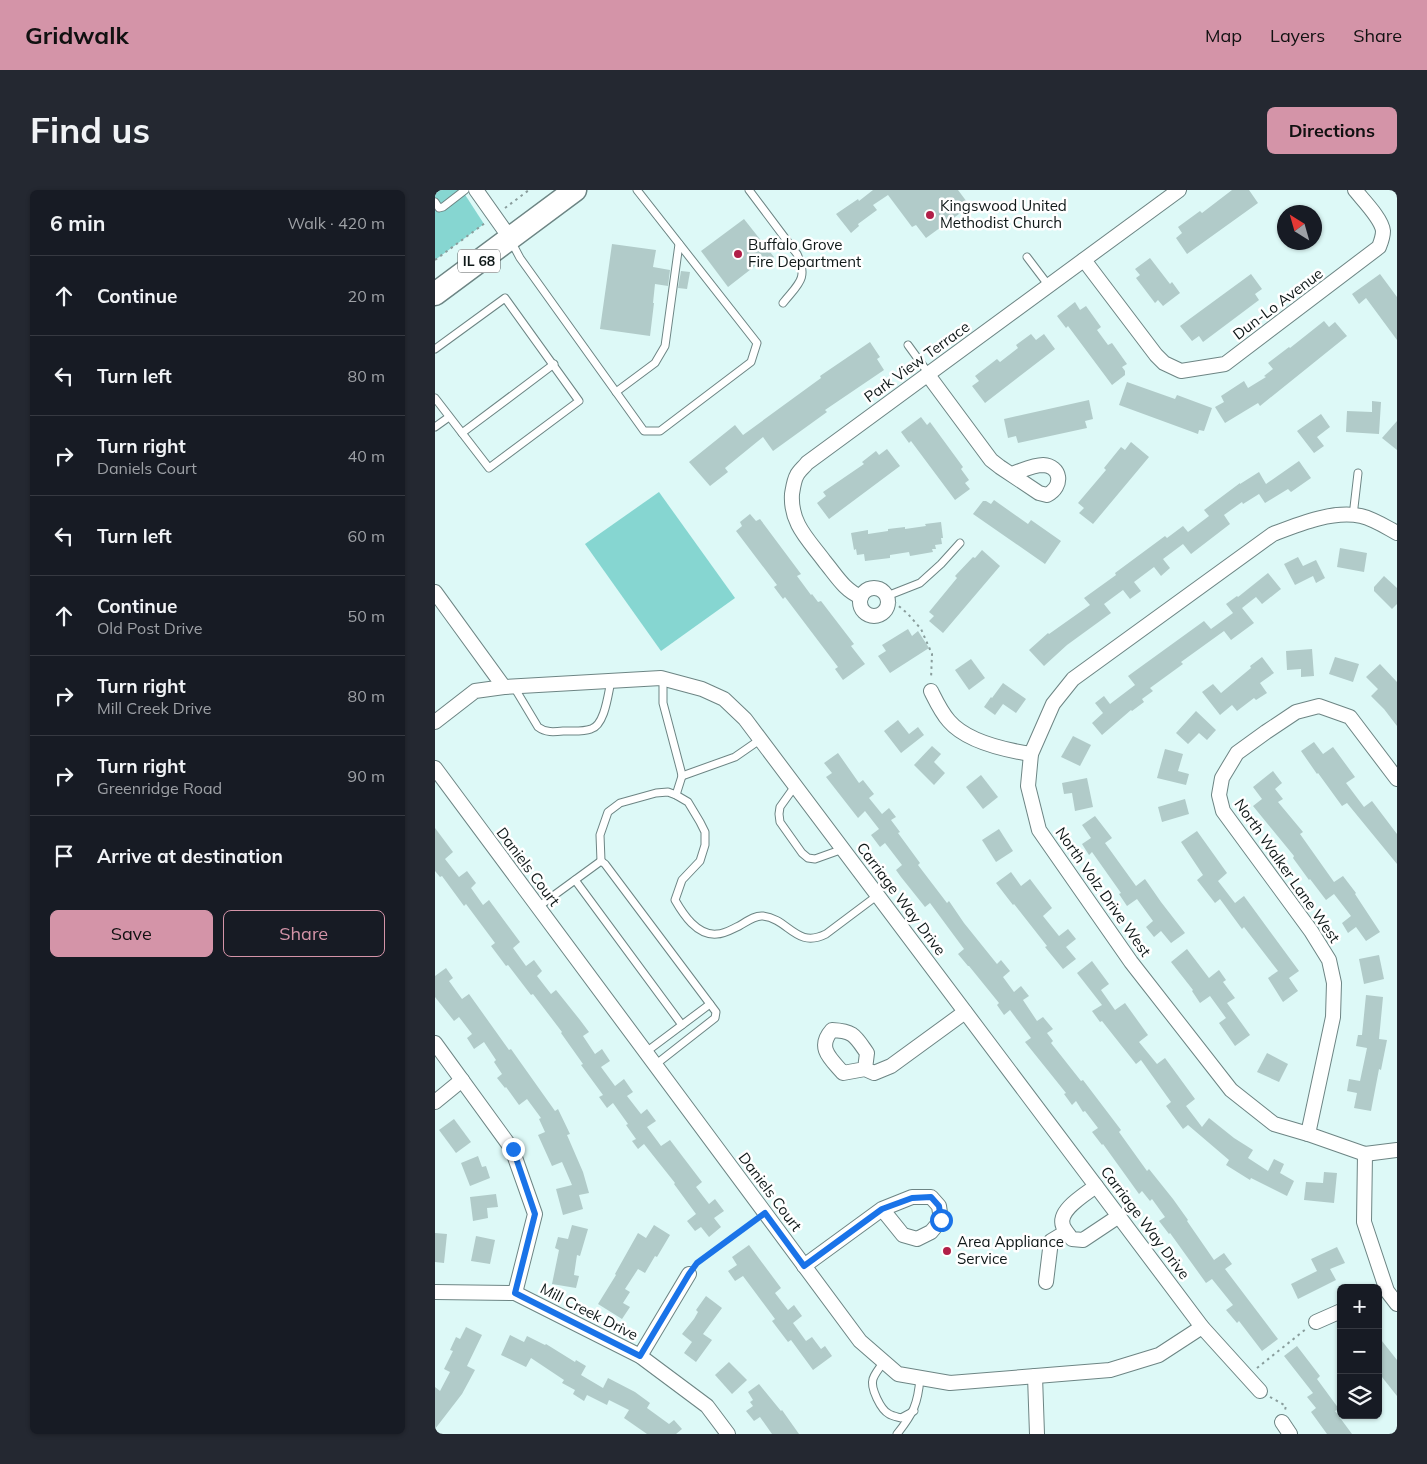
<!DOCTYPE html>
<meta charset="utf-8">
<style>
:root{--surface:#171b24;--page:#242831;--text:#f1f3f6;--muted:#9ea1a6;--line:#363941;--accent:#d494a8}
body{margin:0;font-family:Mulish,sans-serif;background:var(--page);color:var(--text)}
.controls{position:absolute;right:15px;bottom:15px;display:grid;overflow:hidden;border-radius:8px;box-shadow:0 1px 4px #0004}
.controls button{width:45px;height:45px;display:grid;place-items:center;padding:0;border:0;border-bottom:1px solid var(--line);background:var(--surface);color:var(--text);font:25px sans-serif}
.compass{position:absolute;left:842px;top:15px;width:45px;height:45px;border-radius:50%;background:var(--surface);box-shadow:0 1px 4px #0004;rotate:323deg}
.stop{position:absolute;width:15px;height:15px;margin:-11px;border:4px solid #1a73e8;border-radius:50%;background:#fff}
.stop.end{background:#1a73e8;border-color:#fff;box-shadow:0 1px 5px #0008}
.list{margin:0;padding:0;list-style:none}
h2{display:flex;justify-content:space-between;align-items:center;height:65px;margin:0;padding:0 20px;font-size:21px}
h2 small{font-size:16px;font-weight:400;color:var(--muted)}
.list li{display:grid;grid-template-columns:32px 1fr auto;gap:15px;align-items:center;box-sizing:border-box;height:80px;padding:0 20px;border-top:1px solid var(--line)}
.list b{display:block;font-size:19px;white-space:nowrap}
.list p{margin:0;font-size:16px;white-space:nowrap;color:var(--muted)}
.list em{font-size:16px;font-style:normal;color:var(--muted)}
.actions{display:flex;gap:10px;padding:15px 20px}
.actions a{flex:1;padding:11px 0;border:1px solid var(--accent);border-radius:8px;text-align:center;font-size:18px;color:var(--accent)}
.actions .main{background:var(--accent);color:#111}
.icon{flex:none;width:28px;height:28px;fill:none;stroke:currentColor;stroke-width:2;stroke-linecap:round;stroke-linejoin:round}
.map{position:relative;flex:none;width:962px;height:1244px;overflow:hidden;border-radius:8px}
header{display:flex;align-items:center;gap:30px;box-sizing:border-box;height:70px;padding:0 25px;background:var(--accent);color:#111}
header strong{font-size:24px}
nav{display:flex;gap:28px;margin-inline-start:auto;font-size:18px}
.intro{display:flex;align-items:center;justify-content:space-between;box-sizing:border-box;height:120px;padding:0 30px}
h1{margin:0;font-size:35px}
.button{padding:12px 22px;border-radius:8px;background:var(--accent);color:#111;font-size:18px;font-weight:700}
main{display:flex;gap:30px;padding:0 30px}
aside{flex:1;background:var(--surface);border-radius:8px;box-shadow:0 1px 4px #0004}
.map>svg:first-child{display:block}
.green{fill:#86d6d1}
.building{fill:#b1cbc9}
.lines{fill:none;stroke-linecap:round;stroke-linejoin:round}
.service-casing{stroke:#6d8584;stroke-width:9}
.minor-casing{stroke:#6d8584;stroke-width:16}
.primary-casing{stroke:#6d8584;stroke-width:25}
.path{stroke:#899d9c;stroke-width:2;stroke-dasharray:2.5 4;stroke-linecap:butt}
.service{stroke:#fff;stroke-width:7}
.minor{stroke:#fff;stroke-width:14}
.primary{stroke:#fff;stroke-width:22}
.route{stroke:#1a73e8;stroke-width:6}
.poi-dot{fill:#b11f48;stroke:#fff;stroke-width:2}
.labels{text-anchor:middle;stroke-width:5;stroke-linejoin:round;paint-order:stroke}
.shield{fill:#fff;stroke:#575d5d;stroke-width:1}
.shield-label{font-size:14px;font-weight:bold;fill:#0f1818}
.poi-label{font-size:15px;fill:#0f1818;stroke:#fff;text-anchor:start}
.street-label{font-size:15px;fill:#0f1818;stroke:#fff}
</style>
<header>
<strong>Gridwalk</strong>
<nav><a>Map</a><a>Layers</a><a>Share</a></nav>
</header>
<div class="intro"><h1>Find us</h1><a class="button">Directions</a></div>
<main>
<aside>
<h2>6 min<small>Walk · 420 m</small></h2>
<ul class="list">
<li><svg class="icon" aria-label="ahead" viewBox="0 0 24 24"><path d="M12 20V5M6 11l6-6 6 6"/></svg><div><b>Continue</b></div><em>20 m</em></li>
<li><svg class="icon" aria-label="left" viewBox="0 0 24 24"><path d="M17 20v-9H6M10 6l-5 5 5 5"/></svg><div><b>Turn left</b></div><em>80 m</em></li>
<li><svg class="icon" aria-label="right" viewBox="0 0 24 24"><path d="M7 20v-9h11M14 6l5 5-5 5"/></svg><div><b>Turn right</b><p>Daniels Court</p></div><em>40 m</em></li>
<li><svg class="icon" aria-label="left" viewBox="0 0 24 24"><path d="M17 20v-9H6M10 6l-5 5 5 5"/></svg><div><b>Turn left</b></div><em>60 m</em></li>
<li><svg class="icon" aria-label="ahead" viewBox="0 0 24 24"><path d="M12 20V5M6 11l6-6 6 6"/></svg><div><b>Continue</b><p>Old Post Drive</p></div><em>50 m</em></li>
<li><svg class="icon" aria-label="right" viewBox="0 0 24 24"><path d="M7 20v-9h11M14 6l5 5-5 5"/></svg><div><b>Turn right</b><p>Mill Creek Drive</p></div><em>80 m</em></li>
<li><svg class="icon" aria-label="right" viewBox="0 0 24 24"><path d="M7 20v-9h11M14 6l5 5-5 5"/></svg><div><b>Turn right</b><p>Greenridge Road</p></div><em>90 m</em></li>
<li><svg class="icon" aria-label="arrive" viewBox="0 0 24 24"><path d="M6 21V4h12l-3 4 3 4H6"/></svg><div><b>Arrive at destination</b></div></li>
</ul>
<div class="actions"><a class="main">Save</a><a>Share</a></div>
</aside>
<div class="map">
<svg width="962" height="1244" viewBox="0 0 962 1244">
<rect width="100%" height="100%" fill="#ddf9f7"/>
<g class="green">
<polygon points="0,0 27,0 49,34 0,70"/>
<polygon points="224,302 300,408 226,461 150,354"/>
</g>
<g class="building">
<polygon points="438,0 523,0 535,16 491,48 481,35 477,37 453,5 438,15 442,20 423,34 424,36 416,43 401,24 423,9 424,11"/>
<polygon points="797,0 814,0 823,13 752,64 741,48 747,43 743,37 765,21 767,23"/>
<polygon points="309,29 339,67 331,73 329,69 293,97 266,61"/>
<polygon points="177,54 221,60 218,77 235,80 233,96 220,94 218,113 219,113 215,146 165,139"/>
<polygon points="715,68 735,94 737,92 745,103 728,116 723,110 720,113 701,88 705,85 700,79"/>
<polygon points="246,81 255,82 252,99 243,98"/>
<polygon points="816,84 827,99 820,104 824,110 768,152 764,146 757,151 745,136"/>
<polygon points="945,84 962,107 962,150 931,108 924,114 917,104"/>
<polygon points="640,112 645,120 651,116 666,137 662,140 673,155 677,153 692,174 687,177 690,181 690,185 677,195 633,136 631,138 622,126"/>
<polygon points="889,131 894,137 900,132 912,146 825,216 823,213 790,233 780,217 789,212 786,206 809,191 813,198 831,187 829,186 838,179 833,173 854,157 855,158"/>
<polygon points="596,144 601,150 609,144 620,159 550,213 537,196 544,191 540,186 562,169 565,172 583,158 581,155"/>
<polygon points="435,152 445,167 442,169 449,180 390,220 392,222 338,261 328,247 290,278 293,282 275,296 254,272 300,235 308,245 386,188 385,186"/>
<polygon points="692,192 740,209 742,205 777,218 769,241 764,240 763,244 684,215"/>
<polygon points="654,210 658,229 650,231 652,238 583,253 581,246 573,248 569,229"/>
<polygon points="937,211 946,212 944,244 911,242 912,221 937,222"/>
<polygon points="886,224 895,237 882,247 889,256 879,263 862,241"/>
<polygon points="486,227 492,235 495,232 528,277 526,279 534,290 530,293 535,299 520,310 476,251 474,253 466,242"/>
<polygon points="962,231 962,260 947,248"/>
<polygon points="696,252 714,267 658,334 644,323 649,318 643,313 671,280 669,278 686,257 690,260"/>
<polygon points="452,259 465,276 394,329 382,313 391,306 388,302 429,274 427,272 441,261 444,265"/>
<polygon points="864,271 876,288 856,302 853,299 830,313 824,304 808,314 807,312 789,325 795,334 756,364 748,354 728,369 735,378 726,386 719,377 699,392 706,401 695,409 688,400 669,414 676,423 632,455 609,476 594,460 613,443 614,444 655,415 649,408 681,385 680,383 730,346 732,348 748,336 753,342 774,326 769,320 805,293 805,294 824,282 831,294"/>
<polygon points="559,310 593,334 596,330 626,351 610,374 538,324 548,311 551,311 556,314"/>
<polygon points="315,324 321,331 325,329 366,384 362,386 376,405 377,404 383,412 386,411 419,454 416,456 430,474 408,490 400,479 403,477 350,407 348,409 339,397 342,395 301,341 307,336 305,332"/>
<polygon points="506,332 508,348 506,348 507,354 500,355 501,359 497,359 498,362 475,366 474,362 455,365 455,368 430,371 429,364 422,365 421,359 419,360 416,343 433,340 433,344 453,341 453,339 470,337 470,339 491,336 490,334"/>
<polygon points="905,358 932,363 929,382 902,377"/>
<polygon points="547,360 565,376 508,443 494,431 499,426 494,422 522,388 520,386 538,367 540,368"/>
<polygon points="863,367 868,376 881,370 890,388 881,393 878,386 860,395 849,374"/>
<polygon points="833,383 846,399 827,414 821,407 807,418 819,433 796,450 789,441 746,472 748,474 715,498 718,501 707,509 709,512 697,521 696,520 667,545 657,533 668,523 660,513 669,506 675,514 700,495 693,486 769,431 776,439 798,423 791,414 802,406 803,407"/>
<polygon points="949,386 962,398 962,414 957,419 939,401 939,397"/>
<polygon points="473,439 477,446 483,441 494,458 455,483 443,466 451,461 447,455"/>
<polygon points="877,459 879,486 866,487 866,479 852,480 851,461"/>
<polygon points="827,467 839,483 825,493 832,503 821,510 819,508 802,521 797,515 785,525 767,502 778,494 786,503 816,478 815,476"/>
<polygon points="900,467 924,474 918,492 894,484"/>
<polygon points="536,469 550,488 534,500 520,480"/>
<polygon points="945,474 962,492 962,536 949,519 936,506 943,499 931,487"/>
<polygon points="568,493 591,509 581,523 568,514 560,525 549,517 556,507 557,508"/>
<polygon points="761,521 781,540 772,550 764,543 753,554 741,543"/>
<polygon points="463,530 474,544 483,537 489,545 466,563 449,541"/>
<polygon points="638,546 656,555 645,576 626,567"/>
<polygon points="879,552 888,564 898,557 920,587 911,593 929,617 937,611 962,644 962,674 912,613 907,616 883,583 882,584 866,561"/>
<polygon points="497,556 506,564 499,572 510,583 499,595 479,575"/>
<polygon points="730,559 748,564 743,581 754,584 751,595 722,588"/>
<polygon points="403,563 424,593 428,590 439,604 434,608 447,624 454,618 461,627 456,630 465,642 463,643 485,673 483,675 512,713 514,711 529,733 562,774 566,770 575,781 568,787 579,802 586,796 594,806 588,810 602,831 608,827 618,839 612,843 618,851 616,853 646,891 648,890 686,940 684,942 712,981 714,979 738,1009 753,1030 752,1031 779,1070 789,1063 797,1074 790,1079 843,1149 827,1161 804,1131 802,1133 791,1120 798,1115 777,1089 771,1093 735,1043 734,1044 724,1031 730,1027 717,1009 715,1011 707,1001 704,1004 668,954 667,955 657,942 663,938 650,921 648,922 641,911 637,915 629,904 631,903 590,852 596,848 575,820 569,825 562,815 564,813 534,776 533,776 523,764 529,759 495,713 490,717 466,687 461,680 467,675 450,653 445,657 436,645 444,639 430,621 423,628 391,587 397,583 389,573"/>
<polygon points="838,581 847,593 840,599 848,609 843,612 868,642 865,644 899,692 908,686 921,703 920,704 945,742 931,751 921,737 913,743 907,733 916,726 899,704 891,710 875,689 874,690 858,668 859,666 818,616 827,609 818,597"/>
<polygon points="546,585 563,607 548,619 531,597"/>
<polygon points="652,588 658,617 640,621 637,603 629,604 627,593"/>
<polygon points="750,609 754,624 727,632 723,617"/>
<polygon points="660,626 677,648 670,653 701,696 710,689 726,712 750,743 736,753 726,741 719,747 711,737 718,731 702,709 692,716 684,704 686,703 657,662 654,665 647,654 656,648 647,635"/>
<polygon points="0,638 18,662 10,669 24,687 32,681 41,693 36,698 48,715 54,710 85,752 78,758 91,776 99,770 107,781 102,786 116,804 121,800 145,830 154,842 148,846 160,864 167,859 175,871 166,877 180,896 189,889 198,902 192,906 206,924 212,919 221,931 212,937 226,956 235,950 267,992 261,997 274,1014 280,1009 289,1021 279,1028 286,1037 274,1047 266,1037 260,1041 252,1031 261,1024 239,994 240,993 209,954 203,959 197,951 201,949 191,935 193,934 178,913 172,918 164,907 168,905 146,875 148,874 126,843 127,842 98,804 96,805 73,775 71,776 56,756 60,753 31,714 29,716 7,686 5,687 0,681"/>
<polygon points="564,639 578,661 561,672 547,650"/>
<polygon points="762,641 792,683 783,691 800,713 809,706 864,781 854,788 863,801 848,812 833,788 843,781 809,737 807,739 785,709 780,713 762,690 768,685 746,652"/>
<polygon points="576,682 586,696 595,689 617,718 608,726 624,746 633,739 641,749 631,757 641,769 628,779 610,757 612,756 579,714 578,715 561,693"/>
<polygon points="752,759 774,788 784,780 791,790 788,792 800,808 792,813 815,845 800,856 784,833 791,828 775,806 765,813 757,801 758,800 736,772"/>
<polygon points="944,765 949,789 929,794 924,769"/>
<polygon points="657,771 674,794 666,800 680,820 690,813 713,845 704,852 722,874 730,868 760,909 751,916 767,937 774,928 799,948 818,960 813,968 833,981 839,969 849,974 845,983 859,991 852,1006 816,988 815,990 791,975 794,970 753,935 748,939 731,916 736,912 706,870 701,874 667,831 665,832 657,821 667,815 642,783"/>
<polygon points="11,778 18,788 14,791 27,809 34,804 74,860 76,859 120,921 123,919 135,944 132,945 148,982 154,1003 144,1005 148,1019 128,1025 121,999 137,995 127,972 117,976 103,945 110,942 104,929 106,928 92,909 84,915 71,897 70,898 62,888 67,884 59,872 61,870 49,852 39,859 32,848 37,844 24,827 19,831 0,807 0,786"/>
<polygon points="931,805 948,807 944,849 952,850 946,880 944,879 936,921 919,918 922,903 912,901 914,889 925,891 932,858 921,856 923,845 927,845"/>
<polygon points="832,863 853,874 844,892 822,882"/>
<polygon points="19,929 36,952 21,963 4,940"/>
<polygon points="43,966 47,977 51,976 55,988 35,996 26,973"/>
<polygon points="889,982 902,983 899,1013 869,1010 871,992 888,993"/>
<polygon points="61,1004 63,1017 52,1018 53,1028 38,1031 35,1007"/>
<polygon points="137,1035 153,1039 145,1066 142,1065 139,1085 144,1086 141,1098 117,1094 124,1060 120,1058 123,1047 133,1049"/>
<polygon points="219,1035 235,1045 222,1067 220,1066 210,1083 203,1079 190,1099 195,1102 188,1113 195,1117 187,1129 163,1114 181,1085 180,1084 203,1043 211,1048"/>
<polygon points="0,1043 12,1044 9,1073 0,1072"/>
<polygon points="41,1046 60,1050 55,1074 36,1071"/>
<polygon points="314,1055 346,1098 340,1103 353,1120 359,1115 367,1126 358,1133 371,1151 377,1147 386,1159 390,1156 397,1166 378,1180 356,1150 353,1152 337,1131 340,1129 308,1086 300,1091 293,1081 302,1075 297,1067"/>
<polygon points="902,1057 910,1073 895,1079 901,1090 863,1109 856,1094 882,1081 876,1069"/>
<polygon points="271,1106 287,1118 268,1144 277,1150 261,1172 249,1163 257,1152 247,1144 259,1129 263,1122 261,1120"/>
<polygon points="31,1137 47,1145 32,1176 40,1180 27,1204 0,1239 0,1197 5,1201 15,1182 9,1179 18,1161 15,1160 21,1147 25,1149"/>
<polygon points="75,1145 89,1152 92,1146 110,1155 111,1154 140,1172 141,1170 151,1176 146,1185 168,1198 173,1188 200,1202 215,1213 212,1218 234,1234 239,1230 247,1239 241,1244 212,1244 189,1228 194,1220 174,1210 172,1215 152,1205 149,1211 138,1204 140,1200 127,1193 129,1190 96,1168 91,1177 66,1165"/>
<polygon points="943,1146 962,1170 962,1206 943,1182"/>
<polygon points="862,1156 885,1186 882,1189 904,1219 900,1221 917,1244 892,1244 876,1222 881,1218 872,1207 878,1203 849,1166"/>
<polygon points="294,1172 312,1190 297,1204 280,1185"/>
<polygon points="324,1194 346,1221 347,1220 364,1244 337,1244 325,1227 319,1231 311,1221 318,1216 315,1212 318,1210 313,1202"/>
</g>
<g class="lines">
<g class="service-casing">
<g id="service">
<path d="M314 0 362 64C374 89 363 94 348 113"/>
<polyline points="0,12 4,18 8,17 30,0"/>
<polyline points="76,51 85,68 209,241 225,241 316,172 322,153 202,0"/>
<polyline points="592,67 614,96"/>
<polyline points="473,155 494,184"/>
<polyline points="0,159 70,108 144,211 54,278 0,208"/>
<polyline points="181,202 220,173 230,156 244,54"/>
<polyline points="0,237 14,227"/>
<polyline points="27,243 119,174"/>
<polyline points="918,326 923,283"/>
<polyline points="452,406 485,393 506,374 525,353"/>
<polyline points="228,488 228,513 246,581 247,586 241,605"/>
<path d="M79 497 103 537C111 543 119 542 129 541 137 541 148 542 156 539 170 535 173 504 176 491"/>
<polyline points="247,586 300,567 326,549"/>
<polyline points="360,596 345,617 344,624 345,632 367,663 373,668 380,669 408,659"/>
<path d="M166 671 165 645 173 622 185 613 221 603 233 602 241 605 253 612 265 632 270 642V655L265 671 247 690 240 710C248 724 262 746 282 744 290 744 297 739 304 736 311 732 320 725 328 726 354 729 361 759 391 744L443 705"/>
<polyline points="166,671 170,674 281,822 280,828 220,875"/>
<polyline points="140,690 247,835"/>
<polyline points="103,717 166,671"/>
<polyline points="211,862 275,814"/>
<path d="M449 1172C445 1177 440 1183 438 1189 435 1198 446 1220 454 1224 457 1226 463 1227 466 1228L479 1221"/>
<path d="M462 1244C478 1224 483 1214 485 1188"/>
</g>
</g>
<g class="minor-casing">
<g id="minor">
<polyline points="41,0 75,48"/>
<path d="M649 70 721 165 729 173 746 181 790 174 944 57C946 52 948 47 948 41 947 29 928 10 920 0"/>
<path d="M493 185 556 270 565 277 604 303 612 305C629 296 626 276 608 275 598 275 586 281 576 284"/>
<path d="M962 343C951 337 939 329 926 326 898 320 864 334 838 344L638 489 618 514 596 564 593 596 604 640 696 772 796 900 839 934 873 944 930 964 962 960"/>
<circle cx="439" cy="412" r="14"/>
<polyline points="0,402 69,497"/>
<path d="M426 407C409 400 401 385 390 372 374 350 355 334 357 304 358 298 359 290 362 285 364 281 369 277 372 273L744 0"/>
<path d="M496 501C501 511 506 522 514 531 532 552 570 560 596 564"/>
<polyline points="0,532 40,501 69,497 226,488 267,499 289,509 310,529 767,1137 825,1201"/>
<polyline points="0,578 425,1151 463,1184 515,1193 675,1180 724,1165 767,1137"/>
<polyline points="0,853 77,959 100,1024 80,1103"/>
<path d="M430 879 432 863C420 846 419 841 397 840 381 858 396 869 408 883L430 879 439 883 456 876 530 822"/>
<polyline points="0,912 27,890"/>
<polyline points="873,944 898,827 899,793 894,770 876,741 788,621 784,605 787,588 802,563 831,542 861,522 884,516 915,527 962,589"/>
<polyline points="930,964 929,1032 952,1101 962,1114"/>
<path d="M661 996C651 1004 622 1020 628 1036 630 1041 634 1045 637 1049L648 1050 684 1026"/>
<polyline points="369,1076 447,1019 477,1007 496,1007 504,1016 506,1030 496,1042 482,1049 468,1045 447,1019"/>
<polyline points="611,1092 616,1051 631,1042"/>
<polyline points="0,1102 80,1103 205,1166 272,1216 293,1244"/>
<polyline points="881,1132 906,1121"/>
<polyline points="205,1166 254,1084"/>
<polyline points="600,1186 602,1244"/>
<polyline points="847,1232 855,1244"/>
</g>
</g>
<g class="primary-casing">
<polyline id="primary" points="0,104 140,0"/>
</g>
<g class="path">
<polyline points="70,18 94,0"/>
<polyline points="0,70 50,33"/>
<polyline points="459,412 473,424 486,439 497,464 496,489"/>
<polyline points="262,1074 320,1031"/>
<polyline points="822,1178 871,1139"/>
<polyline points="835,1207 851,1216 850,1220"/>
</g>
<use href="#service" class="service"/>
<use href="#minor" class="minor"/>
<use href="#primary" class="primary"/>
</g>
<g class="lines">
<polyline class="route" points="78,959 100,1024 80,1103 205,1166 254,1084 262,1073 330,1023 369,1076 447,1019 477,1008 496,1007 504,1016 506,1030"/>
</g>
<g class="poi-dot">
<circle cx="495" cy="25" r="5"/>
<circle cx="303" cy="64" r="5"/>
<circle cx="512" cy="1061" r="5"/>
</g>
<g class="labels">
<rect class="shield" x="23" y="59.5" width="42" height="23" rx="4"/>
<g class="shield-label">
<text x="44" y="76">IL 68</text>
</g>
<g class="poi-label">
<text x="505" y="21">Kingswood United<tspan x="505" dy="17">Methodist Church</tspan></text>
<text x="313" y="60">Buffalo Grove<tspan x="313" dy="17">Fire Department</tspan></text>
<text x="522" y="1057">Area Appliance<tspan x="522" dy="17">Service</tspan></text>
</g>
<g class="street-label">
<text transform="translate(843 114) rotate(-37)" y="5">Dun-Lo Avenue</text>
<text transform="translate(482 172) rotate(-36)" y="5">Park View Terrace</text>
<text transform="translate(93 677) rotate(53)" y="5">Daniels Court</text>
<text transform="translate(852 681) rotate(55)" y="5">North Walker Lane West</text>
<text transform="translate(668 702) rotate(55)" y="5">North Volz Drive West</text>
<text transform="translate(466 709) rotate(53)" y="5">Carriage Way Drive</text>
<text transform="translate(335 1002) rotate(53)" y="5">Daniels Court</text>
<text transform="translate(710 1033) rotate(53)" y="5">Carriage Way Drive</text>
<text transform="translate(154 1122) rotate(27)" y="5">Mill Creek Drive</text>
</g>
</g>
</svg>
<div class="controls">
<button>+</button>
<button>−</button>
<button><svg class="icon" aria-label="layers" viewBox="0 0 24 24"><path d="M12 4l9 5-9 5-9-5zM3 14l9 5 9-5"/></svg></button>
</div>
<svg class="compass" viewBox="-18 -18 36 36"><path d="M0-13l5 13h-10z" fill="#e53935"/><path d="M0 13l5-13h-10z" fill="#9ea1a6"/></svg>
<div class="stop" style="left:506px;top:1030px"></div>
<div class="stop end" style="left:78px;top:959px"></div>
</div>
</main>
